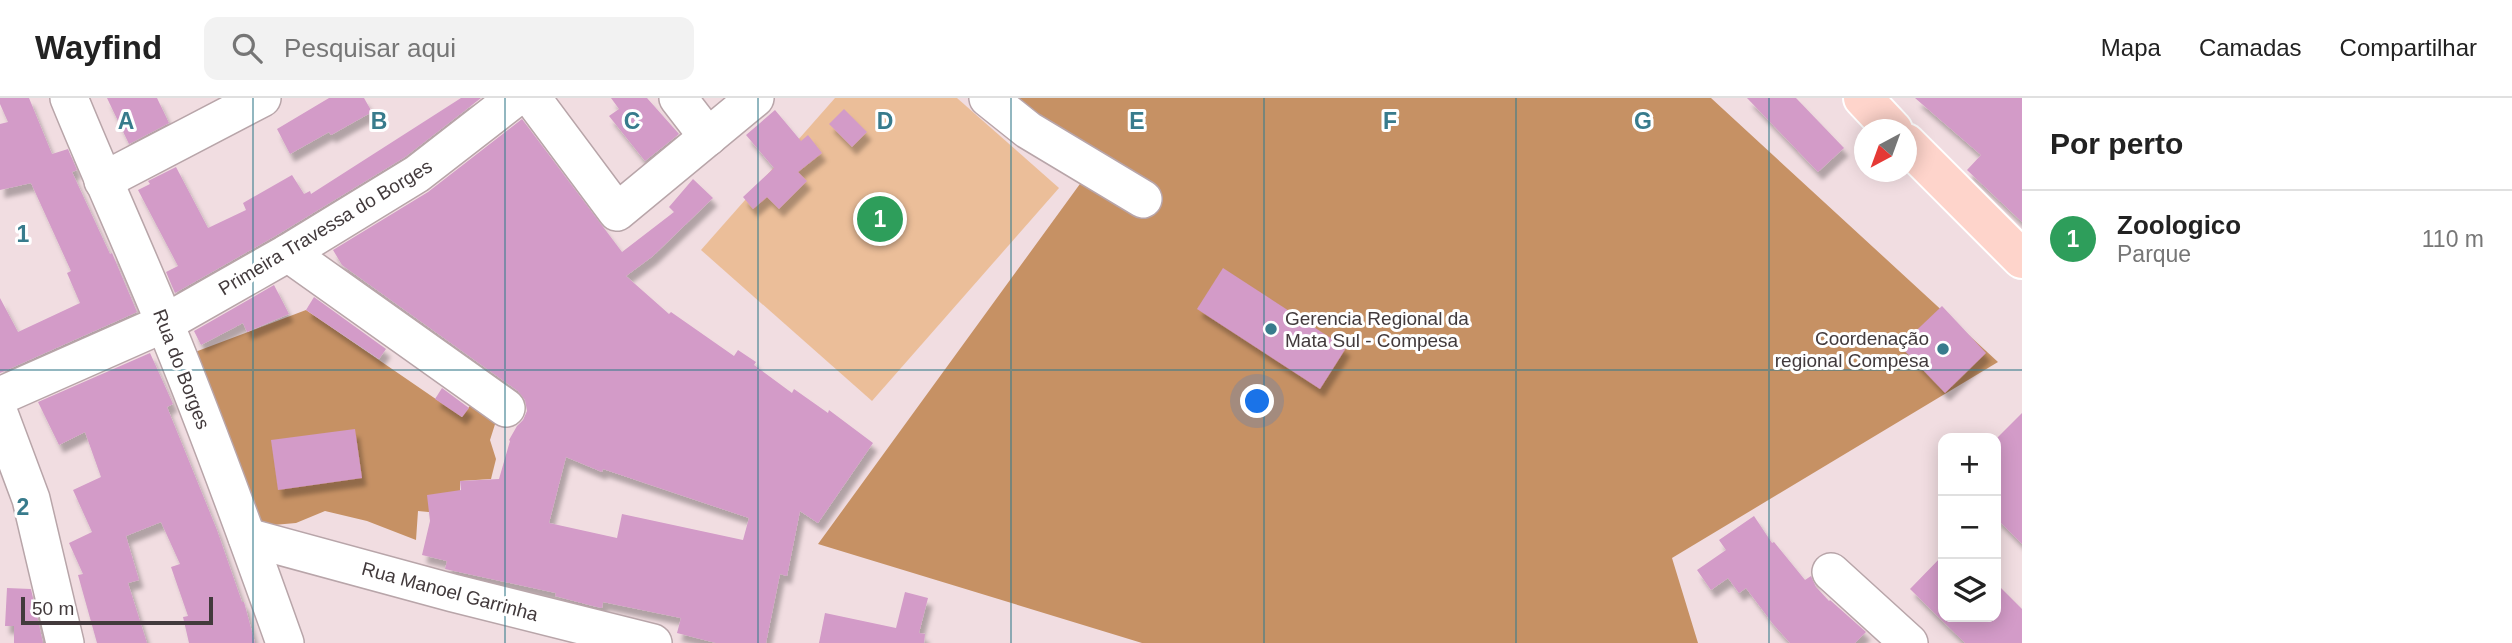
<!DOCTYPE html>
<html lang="pt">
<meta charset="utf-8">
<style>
:root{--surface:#fff;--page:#f2f2f2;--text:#222;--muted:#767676;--line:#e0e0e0;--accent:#387b8c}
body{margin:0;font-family:Arial,sans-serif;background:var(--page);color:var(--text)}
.controls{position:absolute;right:21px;bottom:21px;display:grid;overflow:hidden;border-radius:14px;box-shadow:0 4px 18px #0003}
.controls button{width:63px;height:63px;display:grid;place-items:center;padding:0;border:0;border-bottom:2px solid var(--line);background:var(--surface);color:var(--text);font:35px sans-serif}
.compass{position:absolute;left:1854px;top:21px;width:63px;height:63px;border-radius:50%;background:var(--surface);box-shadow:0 4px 18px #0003;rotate:221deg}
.scale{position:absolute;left:21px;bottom:18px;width:192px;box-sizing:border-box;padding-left:7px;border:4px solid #423a3c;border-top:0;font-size:19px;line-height:24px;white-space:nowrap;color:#423a3c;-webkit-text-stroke:5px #fff;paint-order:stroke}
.you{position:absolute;left:1258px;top:304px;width:24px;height:24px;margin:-18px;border:5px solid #fff;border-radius:50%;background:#1a73e8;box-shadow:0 0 0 10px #1a73e833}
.badge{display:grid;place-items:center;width:46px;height:46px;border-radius:50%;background:var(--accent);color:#fff;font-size:23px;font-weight:700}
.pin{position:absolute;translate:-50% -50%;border:4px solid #fff;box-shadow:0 2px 7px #0006}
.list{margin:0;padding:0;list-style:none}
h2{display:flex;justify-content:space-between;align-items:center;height:91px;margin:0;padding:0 28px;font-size:30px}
h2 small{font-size:23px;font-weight:400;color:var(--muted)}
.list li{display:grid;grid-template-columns:46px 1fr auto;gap:21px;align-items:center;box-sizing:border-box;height:98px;padding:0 28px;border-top:2px solid var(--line)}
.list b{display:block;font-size:26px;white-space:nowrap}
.list p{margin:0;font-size:23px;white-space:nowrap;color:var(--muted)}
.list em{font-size:23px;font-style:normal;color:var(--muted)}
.icon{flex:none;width:38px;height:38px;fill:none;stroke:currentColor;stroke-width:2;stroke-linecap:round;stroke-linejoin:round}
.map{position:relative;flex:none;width:2022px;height:545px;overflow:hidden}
header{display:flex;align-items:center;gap:42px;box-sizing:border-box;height:98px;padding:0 35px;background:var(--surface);border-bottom:2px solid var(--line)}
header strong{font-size:33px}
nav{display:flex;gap:38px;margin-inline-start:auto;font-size:24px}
.search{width:490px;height:63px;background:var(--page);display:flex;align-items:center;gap:18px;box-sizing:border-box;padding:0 24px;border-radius:14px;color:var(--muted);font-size:26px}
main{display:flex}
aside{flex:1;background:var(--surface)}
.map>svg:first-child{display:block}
.green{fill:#ebbe99}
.forest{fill:#c69164}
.building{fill:#d39bc8;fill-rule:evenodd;filter:url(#shadow)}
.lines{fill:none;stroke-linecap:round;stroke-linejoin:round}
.minor-casing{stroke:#b8a5a9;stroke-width:40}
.major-casing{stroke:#fff;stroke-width:42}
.minor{stroke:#fff;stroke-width:37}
.major{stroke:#fed4cb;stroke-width:38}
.grid{fill:none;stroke:#387b8c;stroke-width:2;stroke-opacity:0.55}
.poi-dot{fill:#387b8c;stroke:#fff;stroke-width:2.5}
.labels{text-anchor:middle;stroke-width:6;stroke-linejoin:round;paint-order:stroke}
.street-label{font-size:19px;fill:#423a3c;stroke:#fff}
.poi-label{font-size:19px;fill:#423a3c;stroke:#fff;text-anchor:start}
.grid-label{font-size:23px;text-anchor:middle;font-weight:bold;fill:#387b8c;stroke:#fff;stroke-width:6;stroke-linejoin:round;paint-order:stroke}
</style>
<header>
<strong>Wayfind</strong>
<div class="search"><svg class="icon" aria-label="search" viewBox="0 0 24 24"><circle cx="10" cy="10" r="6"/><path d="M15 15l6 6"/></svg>Pesquisar aqui</div>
<nav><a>Mapa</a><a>Camadas</a><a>Compartilhar</a></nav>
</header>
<main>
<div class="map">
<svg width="2022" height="545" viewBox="0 0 2022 545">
<defs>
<filter id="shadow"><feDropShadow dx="4.5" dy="8" stdDeviation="2" flood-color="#0004"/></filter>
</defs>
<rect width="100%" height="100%" fill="#f1dde1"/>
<polygon class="green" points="835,0 957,0 1059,90 872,303 701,152"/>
<g class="forest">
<polygon points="1006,0 1711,0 1998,264 1672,460 1698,545 1142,545 818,446 1085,79"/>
<polygon points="306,212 462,319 474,302 497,320 490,342 496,361 491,381 460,383 460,417 418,413 416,442 367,423 325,413 296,425 262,428 195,254"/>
</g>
<g class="building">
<polygon points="0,0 29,0 52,56 68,51 77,72 72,74 110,156 112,155 137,214 0,275 0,200 18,234 80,205 67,175 71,173 31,85 0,92 0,26 8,24 0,6"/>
<polygon points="107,0 157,0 169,25 129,46"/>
<polygon points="329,0 364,0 372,14 331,37 329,34 290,56 277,31"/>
<polygon points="461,0 481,0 405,59 277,137 175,195 166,174 178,168 138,92 150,86 148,83 176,69 208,130 246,112 243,105 292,77 304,96 310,93 311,96"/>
<polygon points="611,0 647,0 679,36 645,63 609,18 619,11"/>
<polygon points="1747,0 1796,0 1844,50 1818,74"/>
<polygon points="1915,0 2022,0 2022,124 1967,72 1981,57"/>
<polygon points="844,11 867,34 852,49 829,26"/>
<polygon points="775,12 801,43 808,37 822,55 798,74 807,83 779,111 767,99 753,111 743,99 774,70 746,37"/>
<path d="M522 21 622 154 674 114 669 109 693 81 713 100 653 158 626 178 669 216 671 214 734 258 738 252 756 264 754 267 792 295 794 291 828 315 829 312 873 345 818 425 800 413 787 478 780 476 766 545H716L677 535 681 520 603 504 602 510 593 508 555 498 556 495 445 471 447 463 422 457 430 423 427 397 461 392 460 383 499 381 510 343 509 342 517 328 523 322 527 313 525 302 518 293 342 167 333 152 428 94ZM566 359 602 374 603 371 749 420 743 442 622 416 617 440 549 425Z"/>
<polygon points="1223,170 1346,250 1320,291 1197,211"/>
<polygon points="274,187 289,216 247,234 243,225 201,247 194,233"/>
<polygon points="314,199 386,251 379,261 306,212"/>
<polygon points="1942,208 1986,255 1945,295 1900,248"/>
<polygon points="150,255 173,306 167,309 217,432 242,504 244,504 255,545 189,545 183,519 188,518 171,469 180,466 161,424 126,438 139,482 128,485 147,545 97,545 78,477 83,476 69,445 92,434 73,392 101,379 85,334 59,347 38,304"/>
<polygon points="442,290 469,310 462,319 435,301"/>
<polygon points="2022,315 2022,446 1996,420 1996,341"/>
<polygon points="355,331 362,380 278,392 271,342"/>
<polygon points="1754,418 1772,445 1774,444 1805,482 1811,478 1816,489 1829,503 1830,502 1866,534 1855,545 1790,545 1773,526 1746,490 1739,495 1728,480 1711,492 1697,472 1726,452 1719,442"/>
<polygon points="1943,457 1943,519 1996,519 1996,485 2022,511 2022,545 1965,545 1910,491"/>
<polygon points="7,490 31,491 43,545 14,545 14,528 5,528"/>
<polygon points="905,494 928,500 919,535 925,536 924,545 819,545 825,515 896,530"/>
</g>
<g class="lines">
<g class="minor-casing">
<g id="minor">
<path d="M69 0C100 76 134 150 165 226 208 331 247 438 285 545"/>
<polyline points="532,0 617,114 755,0"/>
<polyline points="678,0 708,39"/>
<polyline points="988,0 1028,32 1143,101"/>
<polyline points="103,83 262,0"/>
<polyline points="288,155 506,310"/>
<polyline points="0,298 165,225 288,155 417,76 515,0"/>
<polyline points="0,318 31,401 65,545"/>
<polyline points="247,439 453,495 653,545"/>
<polyline points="1831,474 1909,545"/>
</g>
</g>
<g class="major-casing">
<g id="major">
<polyline points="1863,0 1893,32"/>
<polyline points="1906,45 2022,161"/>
</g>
</g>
<use href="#minor" class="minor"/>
<use href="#major" class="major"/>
</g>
<path class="grid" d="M253 0V545M505 0V545M758 0V545M1011 0V545M1264 0V545M1516 0V545M1769 0V545M0 272H2022"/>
<g class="poi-dot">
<circle cx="1271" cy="231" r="7"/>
<circle cx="1943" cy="251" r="7"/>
</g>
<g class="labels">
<g class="street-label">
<text transform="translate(325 129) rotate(-31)" y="7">Primeira Travessa do Borges</text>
<text transform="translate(182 271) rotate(69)" y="7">Rua do Borges</text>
<text transform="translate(450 493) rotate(15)" y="7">Rua Manoel Garrinha</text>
</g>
<g class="poi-label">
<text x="1285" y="227">Gerencia Regional da<tspan x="1285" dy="22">Mata Sul - Compesa</tspan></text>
<text x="1929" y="247" text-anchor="end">Coordenação<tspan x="1929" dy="22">regional Compesa</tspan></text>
</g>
</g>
<g class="grid-label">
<text x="126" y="31">A</text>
<text x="379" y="31">B</text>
<text x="632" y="31">C</text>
<text x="885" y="31">D</text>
<text x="1137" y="31">E</text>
<text x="1390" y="31">F</text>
<text x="1643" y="31">G</text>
<text x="23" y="144">1</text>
<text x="23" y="417">2</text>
</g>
</svg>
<div class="controls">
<button>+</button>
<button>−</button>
<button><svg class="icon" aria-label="layers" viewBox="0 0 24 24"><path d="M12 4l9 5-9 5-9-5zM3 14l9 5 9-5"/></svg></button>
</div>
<svg class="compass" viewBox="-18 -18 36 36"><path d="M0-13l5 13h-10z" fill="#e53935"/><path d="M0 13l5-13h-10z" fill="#767676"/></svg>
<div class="scale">50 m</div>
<div class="you"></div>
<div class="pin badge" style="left:880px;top:121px;background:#2e9e5b">1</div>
</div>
<aside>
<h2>Por perto<small></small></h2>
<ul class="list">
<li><span class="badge" style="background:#2e9e5b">1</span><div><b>Zoologico</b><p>Parque</p></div><em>110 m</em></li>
</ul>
</aside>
</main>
